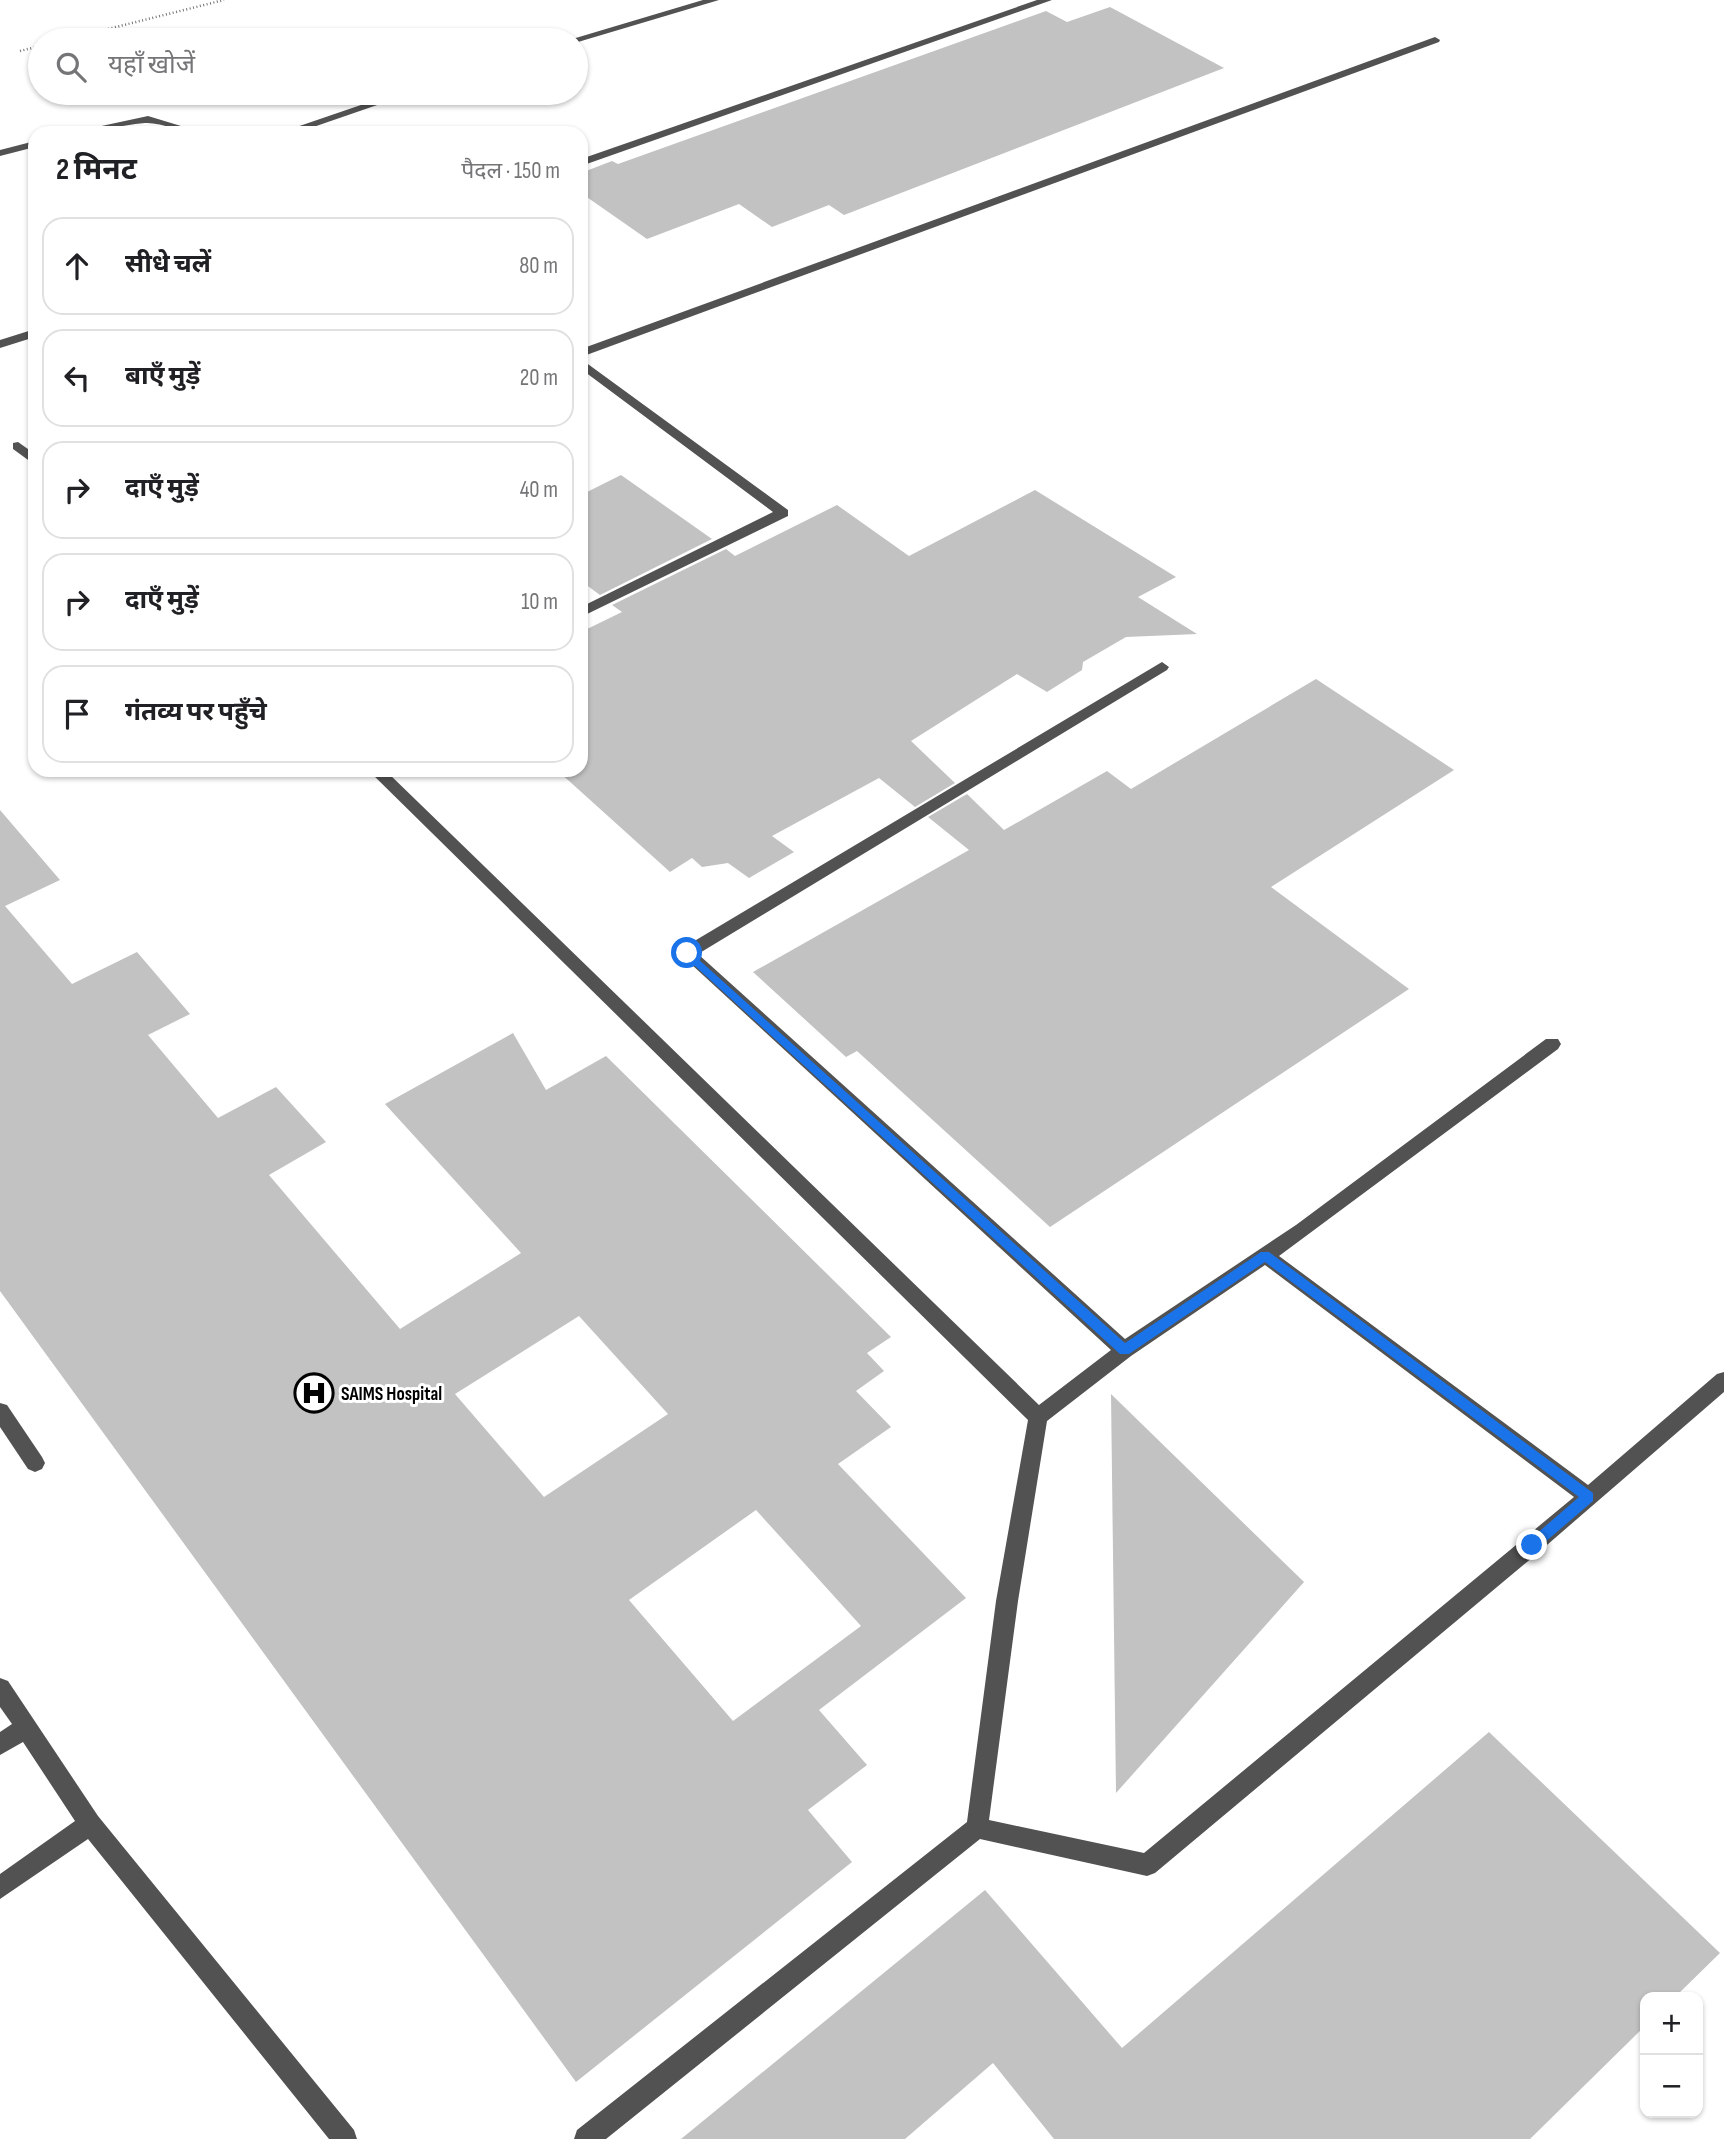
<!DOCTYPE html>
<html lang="hi">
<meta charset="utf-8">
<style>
:root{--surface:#fff;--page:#f6f6f6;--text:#202124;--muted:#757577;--line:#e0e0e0}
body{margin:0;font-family:"Sofia Sans Condensed","Noto Sans Devanagari",sans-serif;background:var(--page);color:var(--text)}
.controls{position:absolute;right:21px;bottom:21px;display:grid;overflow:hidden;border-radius:14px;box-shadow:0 2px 5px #0004}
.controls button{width:63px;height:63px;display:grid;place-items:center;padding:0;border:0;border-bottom:2px solid var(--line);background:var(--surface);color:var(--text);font:35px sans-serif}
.stop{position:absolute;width:21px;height:21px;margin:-16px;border:5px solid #1a73e8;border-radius:50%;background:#fff}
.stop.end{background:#1a73e8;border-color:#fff;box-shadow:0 2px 7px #0008}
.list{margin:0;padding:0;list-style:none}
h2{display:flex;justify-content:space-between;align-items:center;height:91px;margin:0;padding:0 28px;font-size:30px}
h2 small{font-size:23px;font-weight:400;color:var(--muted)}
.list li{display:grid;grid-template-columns:46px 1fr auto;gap:21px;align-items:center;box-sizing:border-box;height:98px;margin:0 14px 14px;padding:0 14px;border:2px solid var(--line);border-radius:21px}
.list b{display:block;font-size:26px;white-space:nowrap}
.list em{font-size:23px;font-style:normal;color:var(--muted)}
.icon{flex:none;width:38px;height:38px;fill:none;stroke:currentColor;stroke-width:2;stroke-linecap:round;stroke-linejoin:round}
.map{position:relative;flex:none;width:1724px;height:2139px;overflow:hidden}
.search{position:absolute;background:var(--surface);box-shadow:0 2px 5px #0004;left:28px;top:28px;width:560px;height:77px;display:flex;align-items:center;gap:18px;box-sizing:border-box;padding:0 24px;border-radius:38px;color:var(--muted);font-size:26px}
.panel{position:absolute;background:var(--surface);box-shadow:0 2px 5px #0004;left:28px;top:126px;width:560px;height:651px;border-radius:21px}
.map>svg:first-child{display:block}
.building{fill:#c2c2c2;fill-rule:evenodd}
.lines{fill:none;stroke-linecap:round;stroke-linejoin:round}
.path{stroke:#747474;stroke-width:2.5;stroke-dasharray:1 2.5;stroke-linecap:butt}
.minor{fill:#525252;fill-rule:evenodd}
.route{fill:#1a73e8}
.labels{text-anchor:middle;stroke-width:6;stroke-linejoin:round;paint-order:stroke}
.poi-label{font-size:19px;font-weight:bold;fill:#000;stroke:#fff;text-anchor:start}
</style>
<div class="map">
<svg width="1724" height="2139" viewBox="0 0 1724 2139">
<rect width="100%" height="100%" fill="#fff"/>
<g class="building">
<polygon points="1110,7 1224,68 844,215 829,205 772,227 739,204 647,239 581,193 581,173 612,161 618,164 1046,11 1067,22"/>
<polygon points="621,475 712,539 600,595 581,581 581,495"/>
<polygon points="1035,490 1176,577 1138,597 1197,634 1126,637 1083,662 1082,670 1047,692 1017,674 911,741 955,783 915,807 879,778 772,836 794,852 749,878 728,863 702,867 692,858 670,872 558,771 581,770 581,632 622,612 612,605 726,549 735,556 837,505 909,556"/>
<polygon points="1316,679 1454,770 1271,887 1409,989 1050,1227 857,1051 846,1057 753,972 969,850 928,817 967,794 1004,830 1107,771 1131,789"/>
<path d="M0 810 60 880 5 906 72 984 137 952 190 1014 148 1035 218 1118 276 1087 326 1142 269 1175 400 1329 521 1253 385 1104 513 1033 546 1090 606 1056 891 1337 867 1353 884 1371 856 1391 891 1427 838 1464 966 1598 819 1710 867 1765 808 1810 852 1862 576 2082 0 1291ZM579 1316 668 1414 544 1497 455 1394ZM756 1510 861 1626 733 1721 629 1600Z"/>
<polygon points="1111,1394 1304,1582 1116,1793"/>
<polygon points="1489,1732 1720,1953 1675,1997 1645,1997 1645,2026 1530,2139 1054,2139 993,2063 905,2139 681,2139 985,1890 1122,2048"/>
</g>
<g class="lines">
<g class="path">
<polyline points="64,40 224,0"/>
<polyline points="20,51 40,46"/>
</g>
<g class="minor">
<polygon points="703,0 719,0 578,42 569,40"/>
<polygon points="1037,0 1052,0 581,166 581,159"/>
<polygon points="1435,37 1440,40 1439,42 581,357 581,349"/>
<polygon points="396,93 412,93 296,133 279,133"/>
<path d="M148 116 204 133C184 133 160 122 145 123 119 125 96 133 69 133Z"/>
<polygon points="35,141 35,147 0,156 0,150"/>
<polygon points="35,329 35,337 0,348 0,340"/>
<polygon points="581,359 788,510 788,516 581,617 581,607 773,512 581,369"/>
<polygon points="18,442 35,454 35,465 13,449 13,443"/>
<path d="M1162 662 1169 667 1167 670 698 954 1125 1339 1296 1225 1546 1039H1558L1561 1044 1558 1049 1279 1256 1588 1485 1717 1374 1724 1372V1392L1540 1551 1155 1873 1147 1876 980 1839 606 2139H574L577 2130 967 1822 996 1601 1028 1420 368 770H385L1039 1405 1111 1350 679 953 681 949ZM1265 1265 1574 1497 1144 1853 989 1820 1018 1601 1047 1421 1131 1356Z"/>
<polygon points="0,1403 7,1405 42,1457 45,1463 42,1469 35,1472 28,1469 0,1427"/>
<polygon points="0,1678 8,1681 98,1816 354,2130 357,2139 329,2139 88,1839 0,1899 0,1874 75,1821 23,1742 0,1755 0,1732 12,1724 0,1707"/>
</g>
</g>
<polygon class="route" points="687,949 1125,1343 1261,1252 1269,1252 1593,1493 1593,1501 1537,1549 1528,1549 1528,1541 1579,1497 1265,1262 1129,1354 1120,1354 683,955 682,953"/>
<defs>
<g id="hospital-ring" transform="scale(2.0125)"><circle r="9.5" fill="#fff" stroke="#000" stroke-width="1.5"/><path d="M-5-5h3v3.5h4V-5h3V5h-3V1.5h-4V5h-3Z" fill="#000"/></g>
</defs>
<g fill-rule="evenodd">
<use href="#hospital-ring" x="314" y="1393"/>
</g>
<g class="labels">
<g class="poi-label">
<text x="341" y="1400">SAIMS Hospital</text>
</g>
</g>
</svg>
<div class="controls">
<button>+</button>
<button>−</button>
</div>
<div class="stop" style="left:687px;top:953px"></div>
<div class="stop end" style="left:1532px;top:1545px"></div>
<div class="search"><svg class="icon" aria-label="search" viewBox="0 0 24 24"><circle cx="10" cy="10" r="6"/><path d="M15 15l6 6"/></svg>यहाँ खोजें</div>
<section class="panel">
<h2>2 मिनट<small>पैदल · 150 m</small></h2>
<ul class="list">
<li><svg class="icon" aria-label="ahead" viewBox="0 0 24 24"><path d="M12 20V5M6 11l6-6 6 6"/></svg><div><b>सीधे चलें</b></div><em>80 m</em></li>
<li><svg class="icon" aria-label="left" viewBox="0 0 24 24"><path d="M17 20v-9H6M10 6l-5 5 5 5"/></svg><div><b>बाएँ मुड़ें</b></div><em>20 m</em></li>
<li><svg class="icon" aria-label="right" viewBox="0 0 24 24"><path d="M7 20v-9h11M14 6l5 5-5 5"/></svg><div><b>दाएँ मुड़ें</b></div><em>40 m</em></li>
<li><svg class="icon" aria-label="right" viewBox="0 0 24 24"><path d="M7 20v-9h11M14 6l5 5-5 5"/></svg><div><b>दाएँ मुड़ें</b></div><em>10 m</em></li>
<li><svg class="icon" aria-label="arrive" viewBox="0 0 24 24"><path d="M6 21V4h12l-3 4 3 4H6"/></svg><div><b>गंतव्य पर पहुँचे</b></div></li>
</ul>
</section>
</div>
